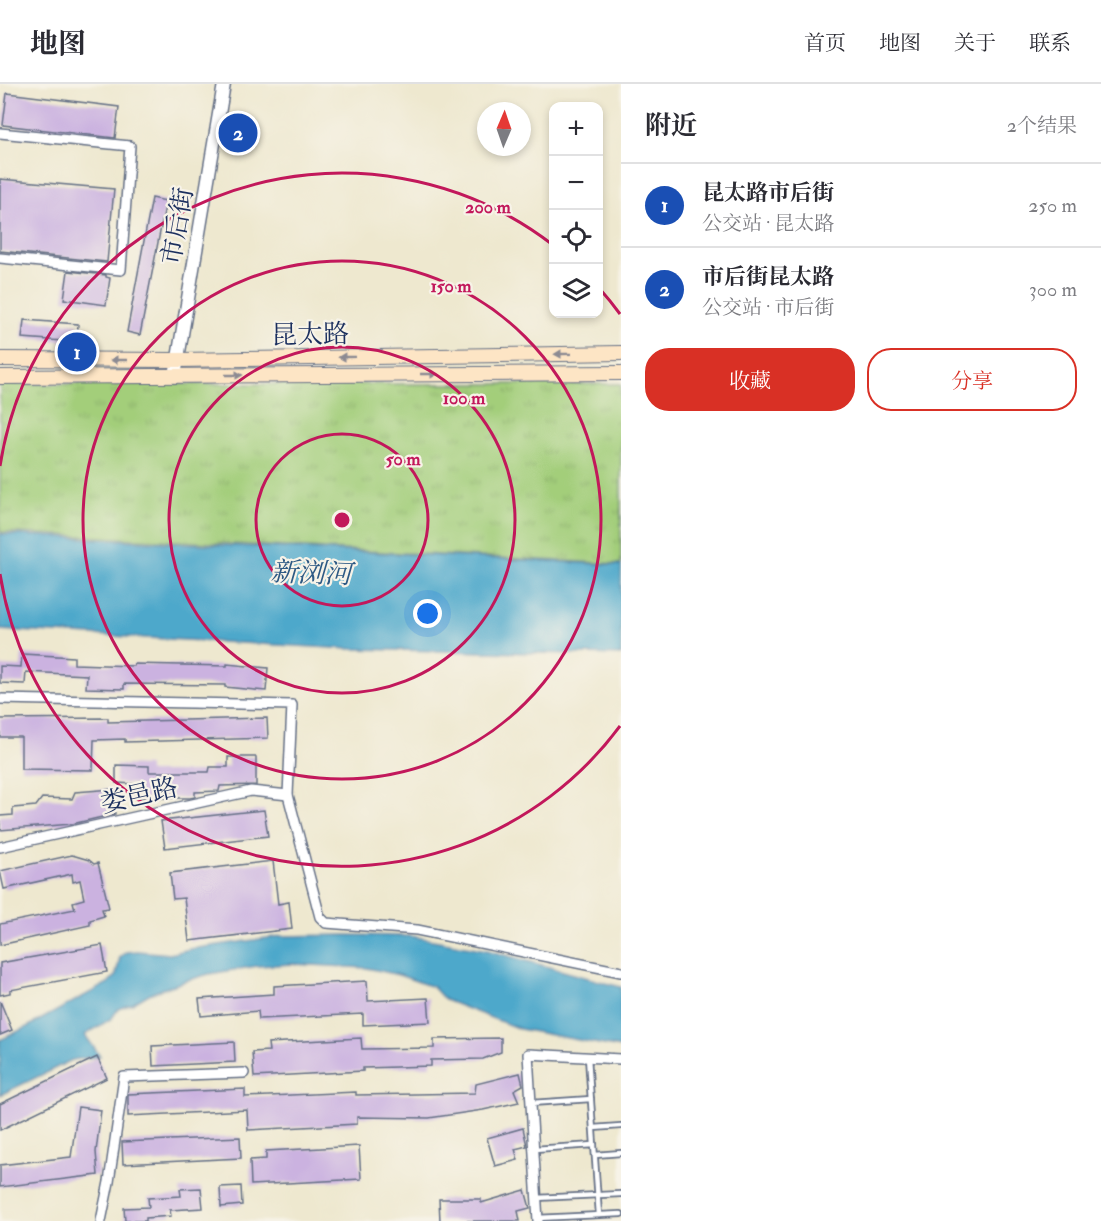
<!DOCTYPE html>
<html lang="zh">
<meta charset="utf-8">
<style>
:root{--surface:#fff;--page:#f2f2f3;--text:#2b2b33;--muted:#7c7c81;--line:#e1e1e2;--accent:#d93025}
body{margin:0;font-family:"IM FELL Double Pica","Noto Serif SC",serif;background:var(--page);color:var(--text)}
.controls{position:absolute;right:18px;top:18px;display:grid;overflow:hidden;border-radius:12px;box-shadow:0 3px 9px #0003}
.controls button{width:54px;height:54px;display:grid;place-items:center;padding:0;border:0;border-bottom:2px solid var(--line);background:var(--surface);color:var(--text);font:30px sans-serif}
.compass{position:absolute;left:477px;top:18px;width:54px;height:54px;border-radius:50%;background:var(--surface);box-shadow:0 3px 9px #0003;rotate:2deg}
.you{position:absolute;left:428px;top:530px;width:21px;height:21px;margin:-15px;border:4px solid #fff;border-radius:50%;background:#1a73e8;box-shadow:0 0 0 9px #1a73e833}
.badge{display:grid;place-items:center;width:39px;height:39px;border-radius:50%;background:var(--accent);color:#fff;font-size:20px;font-weight:700}
.pin{position:absolute;translate:-50% -50%;border:3px solid #fff;box-shadow:0 2px 6px #0006}
.list{margin:0;padding:0;list-style:none}
h2{display:flex;justify-content:space-between;align-items:center;height:78px;margin:0;padding:0 24px;font-size:26px}
h2 small{font-size:20px;font-weight:400;color:var(--muted)}
.list li{display:grid;grid-template-columns:39px 1fr auto;gap:18px;align-items:center;box-sizing:border-box;height:84px;padding:0 24px;border-top:2px solid var(--line)}
.list b{display:block;font-size:22px;white-space:nowrap}
.list p{margin:0;font-size:20px;white-space:nowrap;color:var(--muted)}
.list em{font-size:20px;font-style:normal;color:var(--muted)}
.actions{display:flex;gap:12px;padding:18px 24px}
.actions a{flex:1;padding:14px 0;border:2px solid var(--accent);border-radius:24px;text-align:center;font-size:21px;color:var(--accent)}
.actions .main{background:var(--accent);color:#fff}
.icon{flex:none;width:33px;height:33px;fill:none;stroke:currentColor;stroke-width:2;stroke-linecap:round;stroke-linejoin:round}
.map{position:relative;flex:none;width:621px;height:1137px;overflow:hidden}
header{display:flex;align-items:center;gap:36px;box-sizing:border-box;height:84px;padding:0 30px;background:var(--surface);border-bottom:2px solid var(--line)}
header strong{font-size:28px}
nav{display:flex;gap:33px;margin-inline-start:auto;font-size:21px}
main{display:flex}
aside{flex:1;background:var(--surface)}
.map>svg:first-child{display:block}
.park{fill:url(#park-tufts);stroke:#5f7e6c;stroke-width:1.5}
.water{fill:#4ea8cb;stroke:#346c94;stroke-width:1.5}
.building{fill:#cbb2e0}
.lines{fill:none;stroke-linecap:round;stroke-linejoin:round}
.service-casing{stroke:#657086;stroke-width:8}
.minor-casing{stroke:#657086;stroke-width:12}
.tertiary-casing{stroke:#657086;stroke-width:15}
.secondary-casing{stroke:#657086;stroke-width:16}
.service{stroke:#fff;stroke-width:4.5}
.minor{stroke:#fff;stroke-width:9}
.tertiary{stroke:#fff;stroke-width:12}
.secondary{stroke:#fde5c5;stroke-width:14}
.oneway{fill:#8c8a92}
.ring{fill:none;stroke:#c2185b;stroke-width:3}
.labels{text-anchor:middle;stroke-width:4.5;stroke-linejoin:round;paint-order:stroke}
.street-label{font-size:26px;fill:#1b2f5e;stroke:#f7f3e8}
.water-label{font-size:27px;font-style:italic;fill:#2d5984;stroke:#f7f3e8}
.centre{fill:#c2185b;stroke:#f7f3e8;stroke-width:3}
.ring-label{font-size:18px;text-anchor:middle;font-weight:bold;fill:#c2185b;stroke:#f7f3e8;stroke-width:4.5;stroke-linejoin:round;paint-order:stroke}
</style>
<header>
<strong>地图</strong>
<nav><a>首页</a><a>地图</a><a>关于</a><a>联系</a></nav>
</header>
<main>
<div class="map">
<svg width="621" height="1137" viewBox="0 0 621 1137">
<defs>
<pattern id="park-tufts" width="24" height="20" patternUnits="userSpaceOnUse" patternTransform="scale(1.5)"><rect width="24" height="20" fill="#a3ce7a"/><path d="M3 7l-1-3M5 7V3M7 7l1-3M15 17l-1-3M17 17v-4M19 17l1-3" fill="none" stroke="#8cb16c"/></pattern>
</defs>
<rect width="100%" height="100%" fill="#f7f3e8"/>
<filter id="ink" filterUnits="userSpaceOnUse"><feTurbulence type="fractalNoise" baseFrequency=".0167" numOctaves="2"/><feDisplacementMap in="SourceGraphic" scale="12" xChannelSelector="R" yChannelSelector="G"/><feConvolveMatrix kernelMatrix="1 2 1 2 8 2 1 2 1" color-interpolation-filters="sRGB"/></filter>
<filter id="wash" filterUnits="userSpaceOnUse"><feTurbulence type="fractalNoise" baseFrequency=".008" numOctaves="4" result="noise"/><feDisplacementMap in="SourceGraphic" scale="24" xChannelSelector="R" yChannelSelector="G"/><feGaussianBlur stdDeviation="1.35" result="paint"/><feColorMatrix in="noise" values="0 0 0 0 0 0 0 0 0 0 0 0 0 0 0 0 0 1.4 0 .05"/><feComposite in="paint" operator="in"/></filter>
<g filter="url(#wash)">
<rect width="100%" height="100%" fill="#eee8cf"/>
<polygon class="park" points="0,300 621,300 621,480 0,448"/>
<g class="water">
<polygon points="0,450 621,481 621,571 351,565 0,546"/>
<polygon points="343,851 411,852 487,866 621,903 621,964 520,945 445,916 433,903 399,891 367,884 293,880 257,882 209,890 188,896 149,910 132,920 118,925 112,934 85,951 100,972 72,976 0,1011 0,956 29,942 108,899 116,891 120,873 126,868 137,867 170,870 190,865 281,852"/>
</g>
<g id="blocks">
<g class="building">
<polygon points="7,9 119,23 115,54 3,41"/>
<polygon points="0,95 114,105 107,178 0,167"/>
<polygon points="152,114 166,117 140,251 127,248"/>
<polygon points="68,187 106,191 106,193 110,194 106,221 64,215"/>
<polygon points="24,236 78,240 77,258 22,254"/>
<polygon points="22,570 74,573 74,580 134,582 134,580 227,582 227,580 268,584 266,607 225,603 225,601 124,600 124,605 86,604 87,591 26,588 25,600 0,599 0,582 21,583"/>
<polygon points="108,634 108,638 267,634 268,654 125,658 125,655 94,656 93,686 21,685 21,653 0,653 0,635"/>
<polygon points="228,673 256,673 256,701 220,702 219,707 195,708 195,713 190,714 140,714 135,700 116,699 116,681 149,682 149,688 209,688 210,683 228,683"/>
<polygon points="113,705 115,730 72,740 0,746 0,732 13,731 13,724 36,722 42,714 72,715 75,708"/>
<polygon points="264,726 268,752 165,764 161,737"/>
<polygon points="72,771 89,776 94,780 98,779 109,824 102,825 104,832 90,836 90,841 0,861 0,840 75,825 73,818 84,815 80,796 73,798 72,790 4,805 0,787"/>
<polygon points="273,777 278,820 289,818 292,845 189,857 184,814 173,815 170,789"/>
<polygon points="102,861 107,888 10,906 10,909 0,911 0,879"/>
<polygon points="367,897 368,917 428,914 430,938 363,941 363,930 259,935 258,927 201,932 199,915 274,910 274,902"/>
<polygon points="0,917 12,946 0,951"/>
<polygon points="361,954 362,965 434,964 434,955 501,954 501,968 483,975 431,976 431,982 363,984 363,987 254,993 252,968 269,967 268,959"/>
<polygon points="234,958 235,978 153,982 152,962"/>
<polygon points="97,973 107,994 0,1046 0,1020"/>
<polygon points="520,989 523,1001 514,1006 519,1018 483,1026 429,1034 357,1033 357,1040 248,1046 247,1026 128,1032 128,1010 245,1005 245,1013 356,1008 356,1011 475,1009 476,1000"/>
<polygon points="78,1023 101,1026 96,1068 98,1091 0,1103 0,1081 71,1073"/>
<polygon points="523,1044 527,1062 515,1065 518,1076 495,1082 487,1054"/>
<polygon points="240,1053 241,1074 123,1080 122,1058"/>
<polygon points="359,1062 361,1095 251,1101 250,1076 266,1075 266,1067"/>
<polygon points="241,1102 242,1121 221,1123 220,1103"/>
<polygon points="201,1104 203,1124 170,1126 171,1132 146,1134 146,1137 125,1137 124,1124 149,1123 148,1114 181,1112 180,1105"/>
<polygon points="525,1106 530,1124 518,1127 520,1137 440,1137 439,1115 481,1115 481,1119"/>
</g>
</g>
</g>
<g filter="url(#ink)">
<use href="#blocks" fill-opacity="0" stroke="#657086" stroke-width="1.5"/>
<g class="lines">
<g class="service-casing">
<g id="service">
<polyline points="588,973 594,1061"/>
<polyline points="531,1019 591,1015"/>
<polyline points="593,1044 621,1042"/>
<polyline points="534,1065 594,1061 599,1131"/>
<polyline points="595,1071 621,1069"/>
<polyline points="536,1114 621,1110"/>
<polyline points="537,1134 621,1130"/>
</g>
</g>
<g class="minor-casing">
<g id="minor">
<polyline points="0,49 130,62 121,186 0,174"/>
<polyline points="0,615 292,621 288,711 320,833 326,839 417,846 621,888"/>
<polyline points="0,763 251,707 288,711"/>
<polyline points="101,1137 109,1098 124,993 244,989"/>
<polyline points="538,1137 528,970 621,975"/>
</g>
</g>
<g class="tertiary-casing">
<polyline id="tertiary" points="175,292 224,0"/>
</g>
<g class="secondary-casing">
<g id="secondary">
<polyline points="0,275 177,276 621,269"/>
<polyline points="0,293 621,289"/>
</g>
</g>
<use href="#service" class="service"/>
<use href="#minor" class="minor"/>
<use href="#tertiary" class="tertiary"/>
<use href="#secondary" class="secondary"/>
</g>
<defs><path id="oneway-solid" d="M-6-.8H1V-3.2L6.5 0L1 3.2V.8H-6Z" transform="scale(1.5)"/></defs>
<g class="oneway">
<use href="#oneway-solid" transform="translate(563 270) rotate(179)"/>
<use href="#oneway-solid" transform="translate(347 273) rotate(179)"/>
<use href="#oneway-solid" transform="translate(119 276) rotate(180)"/>
<use href="#oneway-solid" transform="translate(429 290)"/>
<use href="#oneway-solid" transform="translate(234 291)"/>
</g>
</g>
<g class="ring">
<circle cx="342" cy="436" r="86"/>
<circle cx="342" cy="436" r="173"/>
<circle cx="342" cy="436" r="259"/>
<path d="M620 642A346 346 0 0 1 0 490M0 382A346 346 0 0 1 553 161M599 204A346 346 0 0 1 620 230"/>
</g>
<g class="labels">
<g class="street-label">
<text transform="translate(177 142) rotate(-80)" y="9">市后街</text>
<text transform="translate(310 250) rotate(-1)" y="9">昆太路</text>
<text transform="translate(139 711) rotate(-13)" y="9">娄邑路</text>
</g>
<g class="water-label">
<text transform="translate(311 489) rotate(2)" y="9">新浏河</text>
</g>
</g>
<circle cx="342" cy="436" r="9" class="centre"/>
<g class="ring-label">
<text x="488" y="129">200 m</text>
<text x="451" y="208">150 m</text>
<text x="464" y="320">100 m</text>
<text x="403" y="381">50 m</text>
</g>
</svg>
<div class="controls">
<button>+</button>
<button>−</button>
<button><svg class="icon" aria-label="locate" viewBox="0 0 24 24"><circle cx="12" cy="12" r="6"/><path d="M12 2v4M12 18v4M2 12h4M18 12h4"/></svg></button>
<button><svg class="icon" aria-label="layers" viewBox="0 0 24 24"><path d="M12 4l9 5-9 5-9-5zM3 14l9 5 9-5"/></svg></button>
</div>
<svg class="compass" viewBox="-18 -18 36 36"><path d="M0-13l5 13h-10z" fill="#e53935"/><path d="M0 13l5-13h-10z" fill="#7c7c81"/></svg>
<div class="you"></div>
<div class="pin badge" style="left:77px;top:268px;background:#1a4fb4">1</div>
<div class="pin badge" style="left:238px;top:49px;background:#1a4fb4">2</div>
</div>
<aside>
<h2>附近<small>2个结果</small></h2>
<ul class="list">
<li><span class="badge" style="background:#1a4fb4">1</span><div><b>昆太路市后街</b><p>公交站 · 昆太路</p></div><em>250 m</em></li>
<li><span class="badge" style="background:#1a4fb4">2</span><div><b>市后街昆太路</b><p>公交站 · 市后街</p></div><em>300 m</em></li>
</ul>
<div class="actions"><a class="main">收藏</a><a>分享</a></div>
</aside>
</main>
